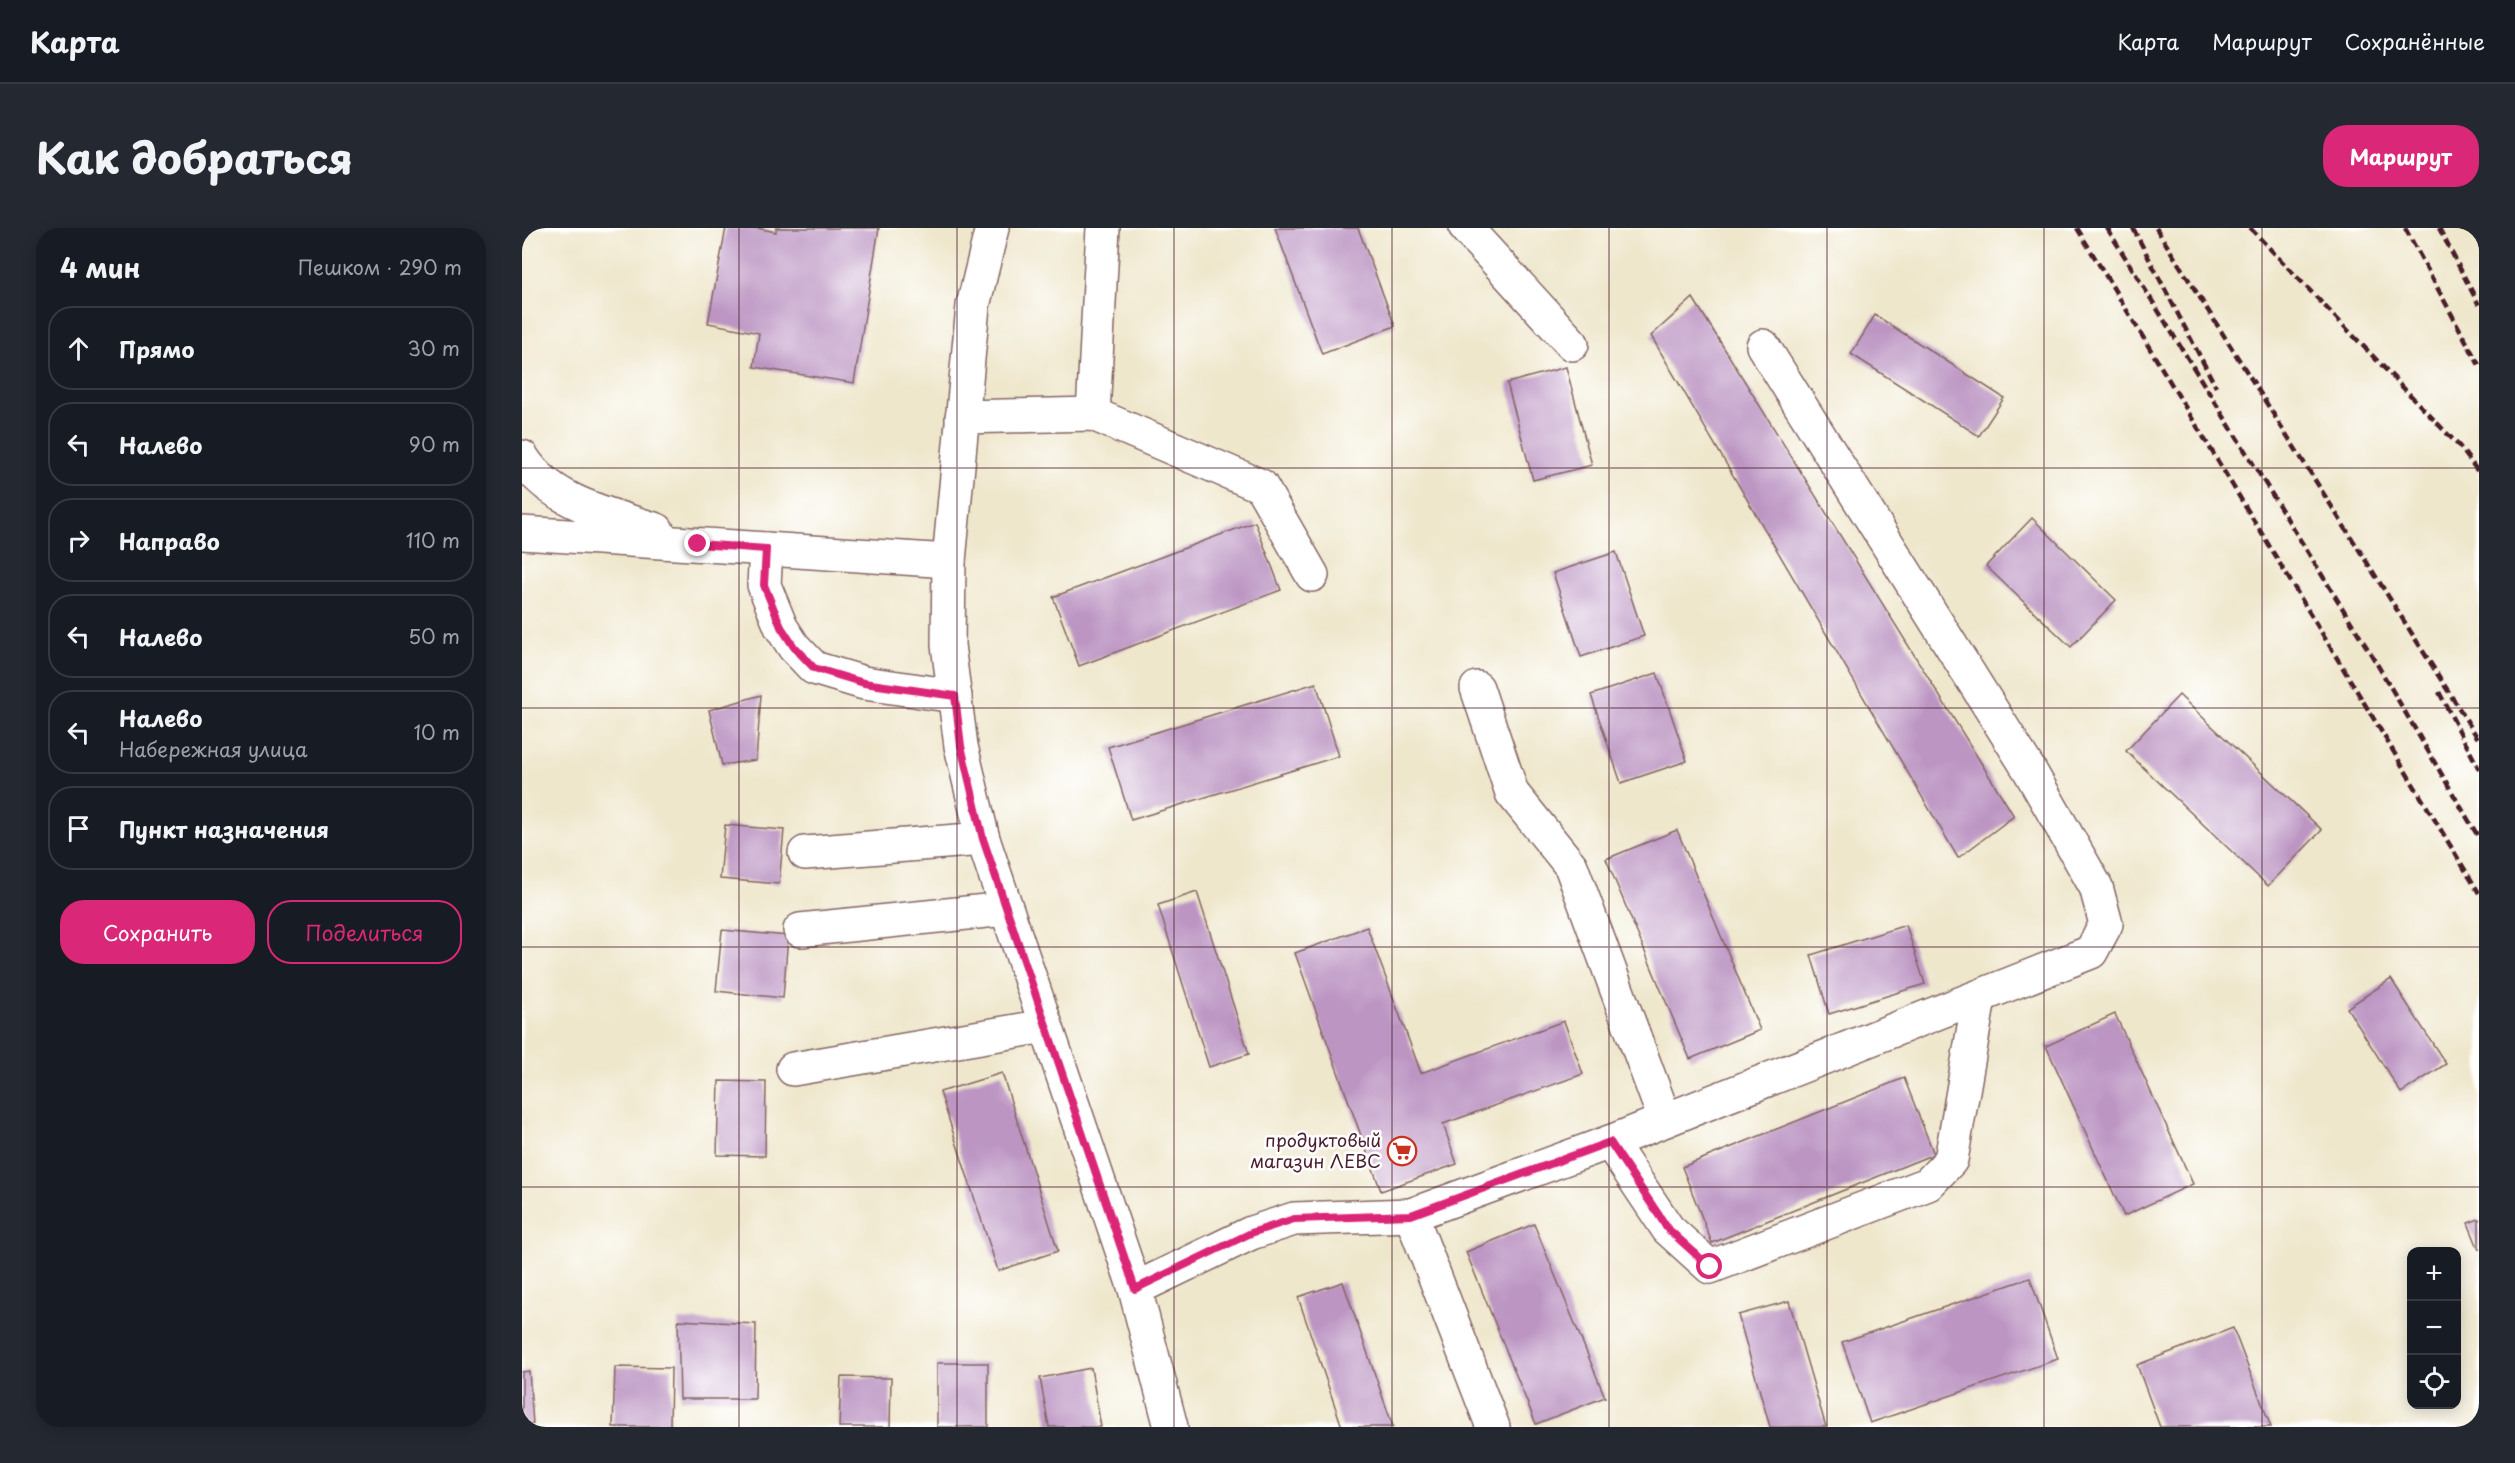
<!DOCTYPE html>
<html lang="ru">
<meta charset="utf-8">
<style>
:root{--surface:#171b24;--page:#242831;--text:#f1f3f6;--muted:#9ea1a6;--line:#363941;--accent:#db2777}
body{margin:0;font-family:"Playpen Sans",sans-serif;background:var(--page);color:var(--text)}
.controls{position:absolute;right:18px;bottom:18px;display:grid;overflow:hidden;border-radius:12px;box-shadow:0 3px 15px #0003}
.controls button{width:54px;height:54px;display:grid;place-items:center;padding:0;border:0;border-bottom:2px solid var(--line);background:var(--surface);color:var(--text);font:30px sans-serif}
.stop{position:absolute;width:18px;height:18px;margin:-14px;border:4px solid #db2777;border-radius:50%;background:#fff}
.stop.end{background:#db2777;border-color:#fff;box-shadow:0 2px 6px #0008}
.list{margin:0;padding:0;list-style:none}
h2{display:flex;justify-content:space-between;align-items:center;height:78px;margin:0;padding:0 24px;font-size:26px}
h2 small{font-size:20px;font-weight:400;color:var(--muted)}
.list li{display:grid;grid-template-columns:39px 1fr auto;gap:18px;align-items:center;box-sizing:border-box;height:84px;margin:0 12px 12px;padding:0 12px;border:2px solid var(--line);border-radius:24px}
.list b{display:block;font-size:22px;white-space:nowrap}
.list p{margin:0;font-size:20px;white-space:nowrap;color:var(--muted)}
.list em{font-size:20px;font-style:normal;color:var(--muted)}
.actions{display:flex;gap:12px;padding:18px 24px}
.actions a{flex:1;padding:14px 0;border:2px solid var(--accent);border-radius:24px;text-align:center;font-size:21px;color:var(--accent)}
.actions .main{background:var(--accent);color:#fff}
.icon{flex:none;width:33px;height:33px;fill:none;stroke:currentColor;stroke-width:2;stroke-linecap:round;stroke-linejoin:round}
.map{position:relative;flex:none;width:1957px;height:1199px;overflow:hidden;border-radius:24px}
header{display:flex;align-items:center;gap:36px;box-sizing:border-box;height:84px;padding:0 30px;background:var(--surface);border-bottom:2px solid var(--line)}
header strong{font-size:28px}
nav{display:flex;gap:33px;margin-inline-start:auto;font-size:21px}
.intro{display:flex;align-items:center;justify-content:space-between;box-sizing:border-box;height:144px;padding:0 36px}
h1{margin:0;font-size:42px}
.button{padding:15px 27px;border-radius:24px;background:var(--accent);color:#fff;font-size:21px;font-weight:700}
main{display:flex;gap:36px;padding:0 36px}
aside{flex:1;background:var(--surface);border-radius:24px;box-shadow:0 3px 15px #0003}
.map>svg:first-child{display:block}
.building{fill:#bc95c3}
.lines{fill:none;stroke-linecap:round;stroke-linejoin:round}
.minor-casing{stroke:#846563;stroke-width:36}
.major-casing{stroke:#846563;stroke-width:36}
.minor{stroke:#fff;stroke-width:33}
.major{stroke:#fff;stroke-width:33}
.rail{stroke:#4a1f2b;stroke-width:4.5;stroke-dasharray:9 4.5;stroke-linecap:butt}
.route{stroke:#db2777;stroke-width:8}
.grid{fill:none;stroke:#4a1f2b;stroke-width:1.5;stroke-opacity:0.55}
.labels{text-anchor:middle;stroke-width:5;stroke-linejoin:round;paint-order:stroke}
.poi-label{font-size:18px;fill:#4a1f2b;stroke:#fff;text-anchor:end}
</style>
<header>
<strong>Карта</strong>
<nav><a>Карта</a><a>Маршрут</a><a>Сохранённые</a></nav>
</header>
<div class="intro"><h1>Как добраться</h1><a class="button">Маршрут</a></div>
<main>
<aside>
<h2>4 мин<small>Пешком · 290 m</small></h2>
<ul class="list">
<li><svg class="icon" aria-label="ahead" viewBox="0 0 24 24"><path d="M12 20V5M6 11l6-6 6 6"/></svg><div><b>Прямо</b></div><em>30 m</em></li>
<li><svg class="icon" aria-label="left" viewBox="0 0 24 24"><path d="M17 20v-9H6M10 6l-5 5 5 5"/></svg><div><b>Налево</b></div><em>90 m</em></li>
<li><svg class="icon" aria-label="right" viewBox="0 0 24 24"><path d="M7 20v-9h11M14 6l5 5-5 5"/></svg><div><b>Направо</b></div><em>110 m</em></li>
<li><svg class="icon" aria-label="left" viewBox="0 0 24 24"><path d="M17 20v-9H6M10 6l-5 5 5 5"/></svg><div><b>Налево</b></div><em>50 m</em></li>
<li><svg class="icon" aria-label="left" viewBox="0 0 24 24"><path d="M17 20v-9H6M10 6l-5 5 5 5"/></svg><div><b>Налево</b><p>Набережная улица</p></div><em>10 m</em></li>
<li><svg class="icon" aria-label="arrive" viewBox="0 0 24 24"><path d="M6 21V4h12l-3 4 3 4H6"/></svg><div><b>Пункт назначения</b></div></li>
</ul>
<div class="actions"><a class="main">Сохранить</a><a>Поделиться</a></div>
</aside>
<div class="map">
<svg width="1957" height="1199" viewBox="0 0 1957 1199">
<rect width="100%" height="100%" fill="#fff"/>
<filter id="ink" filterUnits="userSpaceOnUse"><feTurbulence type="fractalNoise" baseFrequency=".0167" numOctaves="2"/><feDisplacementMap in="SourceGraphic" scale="12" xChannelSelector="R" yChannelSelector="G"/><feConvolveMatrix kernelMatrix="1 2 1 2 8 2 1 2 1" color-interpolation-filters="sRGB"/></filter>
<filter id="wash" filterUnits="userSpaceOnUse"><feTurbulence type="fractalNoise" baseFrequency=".008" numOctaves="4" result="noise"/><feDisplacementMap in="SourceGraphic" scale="24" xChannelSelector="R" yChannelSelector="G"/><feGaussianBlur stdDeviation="1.35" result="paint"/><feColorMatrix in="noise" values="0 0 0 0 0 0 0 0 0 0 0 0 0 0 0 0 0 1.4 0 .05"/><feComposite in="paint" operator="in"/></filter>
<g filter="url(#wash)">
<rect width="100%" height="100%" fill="#efe7cc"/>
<g id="blocks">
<g class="building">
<polygon points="204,0 235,0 254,4 254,0 357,0 332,155 232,139 237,105 186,95"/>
<polygon points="753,0 836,0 873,98 800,126"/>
<polygon points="1171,70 1492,588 1436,630 1129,108"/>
<polygon points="1353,87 1482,170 1457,208 1329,126"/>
<polygon points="1044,139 1070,237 1011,252 985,155"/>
<polygon points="1510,290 1594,372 1549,419 1464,338"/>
<polygon points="733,294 759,362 557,438 531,369"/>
<polygon points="1094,324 1122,408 1059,429 1031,345"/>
<polygon points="1135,445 1165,533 1099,555 1069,467"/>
<polygon points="794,455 817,528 609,592 586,519"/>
<polygon points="239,467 234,532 200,537 187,482"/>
<polygon points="1657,467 1800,602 1746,658 1604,523"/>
<polygon points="203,597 262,602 257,656 198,651"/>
<polygon points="1155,602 1238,802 1168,831 1084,631"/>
<polygon points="675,664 727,826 687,839 636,677"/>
<polygon points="1384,697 1403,756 1307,786 1289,727"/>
<polygon points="845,699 899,845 1042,793 1061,846 921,896 935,936 859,963 773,725"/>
<polygon points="200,702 266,708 261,770 194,763"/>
<polygon points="1869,751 1924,836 1879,865 1825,780"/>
<polygon points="1593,786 1671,956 1602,988 1524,818"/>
<polygon points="480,845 536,1023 476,1043 418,864"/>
<polygon points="1382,850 1412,926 1190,1015 1160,939"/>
<polygon points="197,853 244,854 243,928 195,927"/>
<polygon points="1957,991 1957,1022 1946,995"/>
<polygon points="1012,996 1083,1169 1014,1196 944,1024"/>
<polygon points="1508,1050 1536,1131 1348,1195 1320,1114"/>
<polygon points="821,1054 871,1199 820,1199 776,1069"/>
<polygon points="1267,1073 1304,1199 1248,1199 1216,1087"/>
<polygon points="156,1092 234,1096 233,1171 158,1171"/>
<polygon points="1711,1100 1749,1199 1638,1199 1615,1137"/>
<rect x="415" y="1135" width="51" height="64"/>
<polygon points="93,1139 149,1140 148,1199 91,1199"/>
<polygon points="569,1140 579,1199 527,1199 518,1150"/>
<polygon points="7,1143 11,1196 0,1197 0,1144"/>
<polygon points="319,1149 369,1150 368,1199 317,1199"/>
</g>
</g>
</g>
<g filter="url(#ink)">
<use href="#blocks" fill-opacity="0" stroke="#846563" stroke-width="1.5"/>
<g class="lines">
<g class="minor-casing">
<g id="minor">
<polyline points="944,0 1050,116"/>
<polyline points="571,186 581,0"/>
<polyline points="440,189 571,186 739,258 790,347"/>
<path d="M0 229C29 275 86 286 135 302"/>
<polyline points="0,305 427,333"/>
<polyline points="244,321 242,357 259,399 272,419 292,440 342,455 433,468"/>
<polyline points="955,460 990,565 1049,638 1143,892"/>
<polyline points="283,625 461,611"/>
<polyline points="278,702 484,681"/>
<polyline points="271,841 523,798"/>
<polyline points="1088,914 1146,1001 1188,1039 1406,956 1429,932 1457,770"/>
<polyline points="889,987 971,1199"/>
<polyline points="613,1061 729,1005 772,991 889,987 1088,914 1569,724 1584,696 1574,659 1508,543 1241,118"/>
</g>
</g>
<g class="major-casing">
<polyline id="major" points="470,0 451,78 427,333 426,417 439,518 461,611 613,1061 649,1199"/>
</g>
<use href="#minor" class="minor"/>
<use href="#major" class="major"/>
<g class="rail">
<polyline points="1555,0 1957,665"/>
<polyline points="1585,0 1852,431 1957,610"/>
<polyline points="1611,0 1694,159"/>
<polyline points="1634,0 1957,512"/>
<polyline points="1728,0 1938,219 1957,245"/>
<polyline points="1883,0 1957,137"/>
<polyline points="1917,0 1957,77"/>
<polyline points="1954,0 1957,6"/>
<polyline points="1917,464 1957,541"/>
</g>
</g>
</g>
<g class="lines" filter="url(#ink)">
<polyline class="route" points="176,316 244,321 242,357 259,399 272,419 292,440 342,455 433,468 439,518 461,611 613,1061 729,1005 772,991 889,987 1088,914 1146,1001 1188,1039"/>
</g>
<path class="grid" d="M217 0V1199M435 0V1199M652 0V1199M870 0V1199M1087 0V1199M1305 0V1199M1522 0V1199M1740 0V1199M0 240H1957M0 480H1957M0 719H1957M0 959H1957"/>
<defs>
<g id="supermarket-ring" transform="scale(1.5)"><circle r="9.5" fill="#fff" stroke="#c8321e" stroke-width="1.5"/><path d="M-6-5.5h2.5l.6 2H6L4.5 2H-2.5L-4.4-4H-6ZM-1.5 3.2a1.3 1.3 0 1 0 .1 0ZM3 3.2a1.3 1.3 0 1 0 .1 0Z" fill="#c8321e"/></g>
</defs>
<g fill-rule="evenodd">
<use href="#supermarket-ring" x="880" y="923"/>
</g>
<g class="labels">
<g class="poi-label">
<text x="859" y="919">продуктовый<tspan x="859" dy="21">магазин ЛЕВС</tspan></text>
</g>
</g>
</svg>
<div class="controls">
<button>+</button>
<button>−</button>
<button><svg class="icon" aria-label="locate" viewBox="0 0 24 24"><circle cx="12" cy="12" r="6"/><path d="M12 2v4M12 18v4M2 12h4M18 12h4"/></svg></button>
</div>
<div class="stop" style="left:1188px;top:1039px"></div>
<div class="stop end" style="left:176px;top:316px"></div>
</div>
</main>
